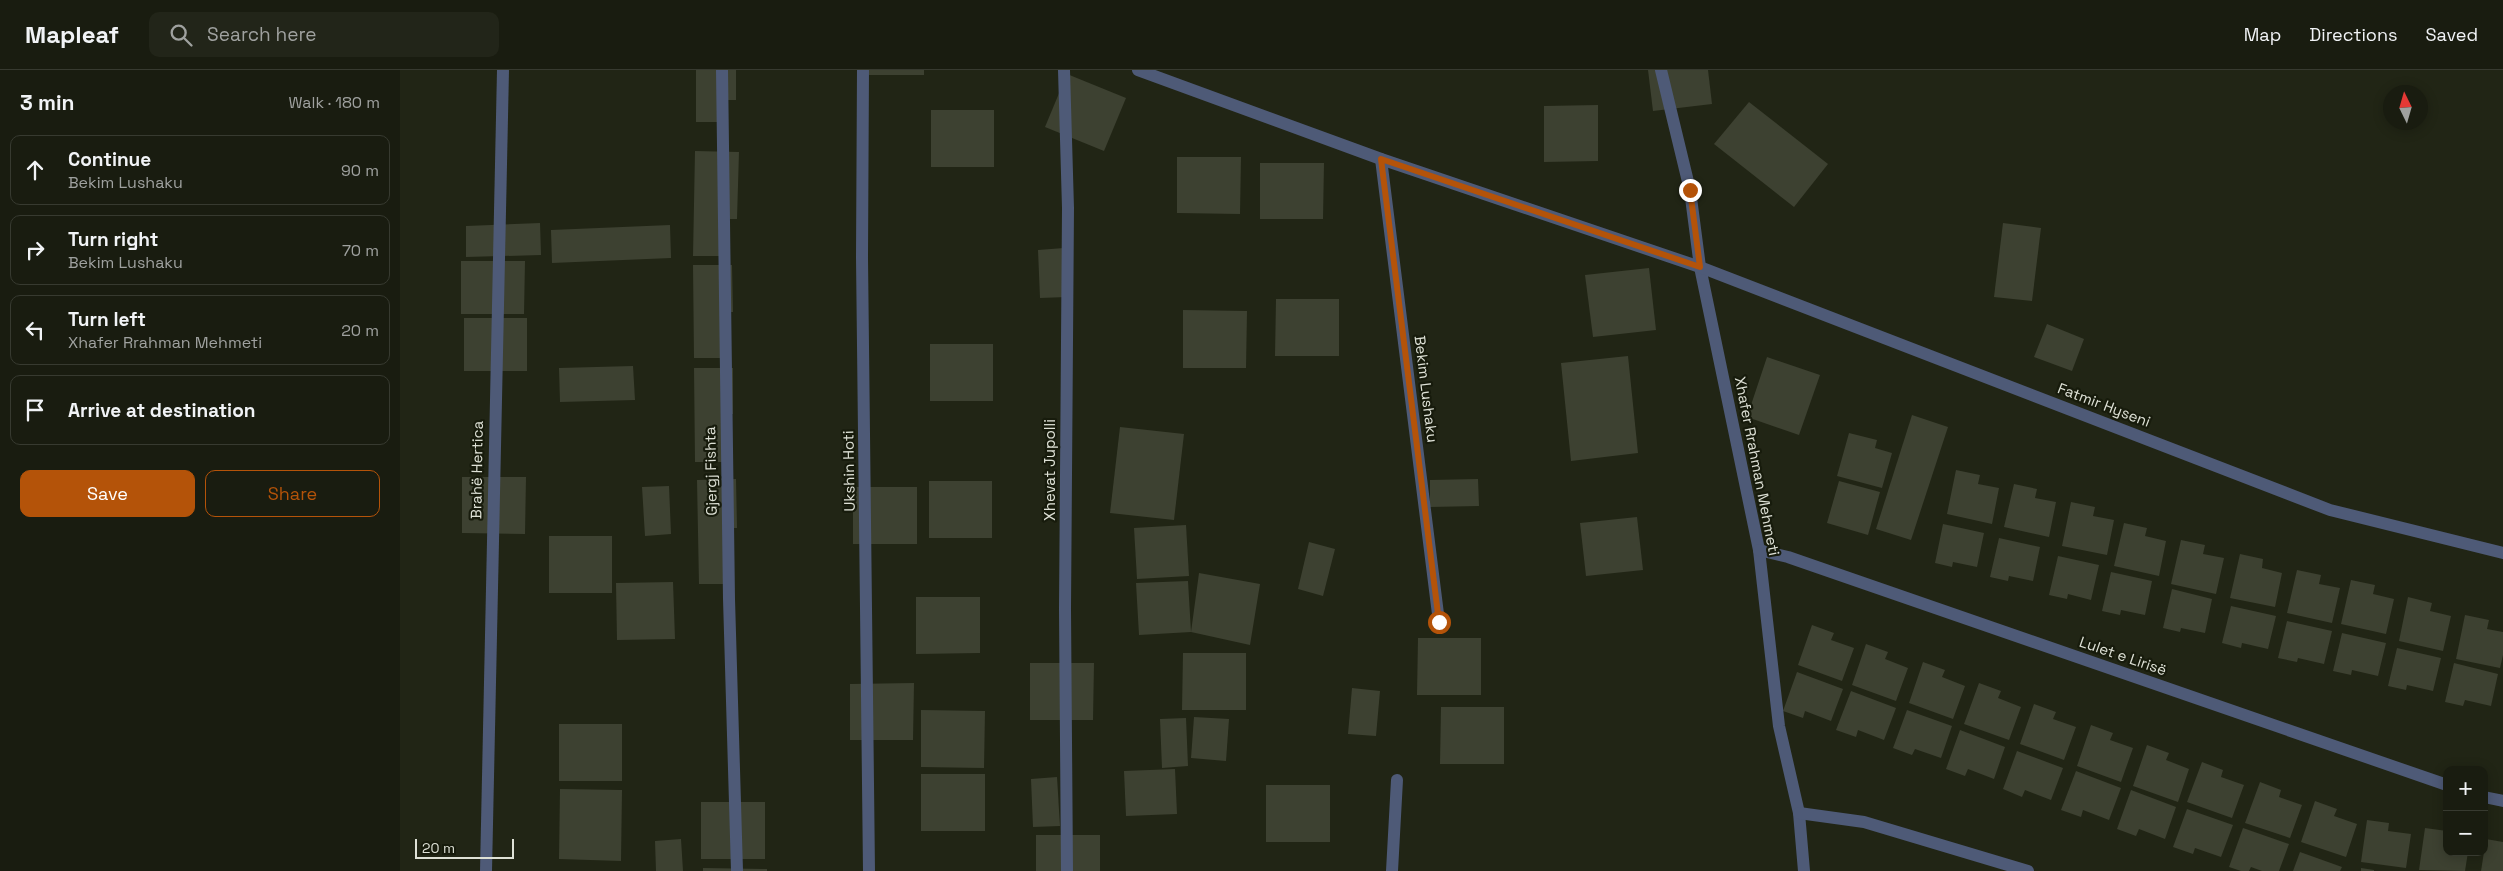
<!DOCTYPE html>
<meta charset="utf-8">
<style>
:root{--surface:#191c10;--page:#222519;--text:#f1f3f6;--muted:#9fa19f;--line:#373a30;--accent:#b45309}
body{margin:0;font-family:"Space Grotesk",sans-serif;background:var(--page);color:var(--text)}
.controls{position:absolute;right:15px;bottom:15px;display:grid;overflow:hidden;border-radius:10px;box-shadow:0 2px 12px #0003}
.controls button{width:45px;height:45px;display:grid;place-items:center;padding:0;border:0;border-bottom:1px solid var(--line);background:var(--surface);color:var(--text);font:25px sans-serif}
.compass{position:absolute;left:1983px;top:15px;width:45px;height:45px;border-radius:50%;background:var(--surface);box-shadow:0 2px 12px #0003;rotate:355deg}
.scale{position:absolute;left:15px;bottom:12px;width:99px;box-sizing:border-box;padding-left:5px;border:2px solid #dee1d6;border-top:0;font-size:14px;line-height:18px;white-space:nowrap;color:#dee1d6;-webkit-text-stroke:4px #171b0c;paint-order:stroke}
.stop{position:absolute;width:15px;height:15px;margin:-11px;border:4px solid #b45309;border-radius:50%;background:#fff}
.stop.end{background:#b45309;border-color:#fff;box-shadow:0 1px 5px #0008}
.list{margin:0;padding:0;list-style:none}
h2{display:flex;justify-content:space-between;align-items:center;height:65px;margin:0;padding:0 20px;font-size:21px}
h2 small{font-size:16px;font-weight:400;color:var(--muted)}
.list li{display:grid;grid-template-columns:32px 1fr auto;gap:15px;align-items:center;box-sizing:border-box;height:70px;margin:0 10px 10px;padding:0 10px;border:1px solid var(--line);border-radius:10px}
.list b{display:block;font-size:19px;white-space:nowrap}
.list p{margin:0;font-size:16px;white-space:nowrap;color:var(--muted)}
.list em{font-size:16px;font-style:normal;color:var(--muted)}
.actions{display:flex;gap:10px;padding:15px 20px}
.actions a{flex:1;padding:11px 0;border:1px solid var(--accent);border-radius:10px;text-align:center;font-size:18px;color:var(--accent)}
.actions .main{background:var(--accent);color:#fff}
.icon{flex:none;width:28px;height:28px;fill:none;stroke:currentColor;stroke-width:2;stroke-linecap:round;stroke-linejoin:round}
.map{position:relative;flex:none;width:2103px;height:801px;overflow:hidden}
header{display:flex;align-items:center;gap:30px;box-sizing:border-box;height:70px;padding:0 25px;background:var(--surface);border-bottom:1px solid var(--line)}
header strong{font-size:24px}
nav{display:flex;gap:28px;margin-inline-start:auto;font-size:18px}
.search{width:350px;height:45px;background:var(--page);display:flex;align-items:center;gap:12px;box-sizing:border-box;padding:0 18px;border-radius:10px;color:var(--muted);font-size:19px}
main{display:flex}
aside{flex:1;background:var(--surface)}
.map>svg:first-child{display:block}
.building{fill:#3d4131}
.lines{fill:none;stroke-linecap:round;stroke-linejoin:round}
.minor{stroke:#4e5a77;stroke-width:12}
.tertiary{stroke:#4e5a77;stroke-width:12}
.route{stroke:#b45309;stroke-width:6}
.labels{text-anchor:middle;stroke-width:4.5;stroke-linejoin:round;paint-order:stroke}
.street-label{font-size:15px;fill:#dee1d6;stroke:#171b0c}
</style>
<header>
<strong>Mapleaf</strong>
<div class="search"><svg class="icon" aria-label="search" viewBox="0 0 24 24"><circle cx="10" cy="10" r="6"/><path d="M15 15l6 6"/></svg>Search here</div>
<nav><a>Map</a><a>Directions</a><a>Saved</a></nav>
</header>
<main>
<aside>
<h2>3 min<small>Walk · 180 m</small></h2>
<ul class="list">
<li><svg class="icon" aria-label="ahead" viewBox="0 0 24 24"><path d="M12 20V5M6 11l6-6 6 6"/></svg><div><b>Continue</b><p>Bekim Lushaku</p></div><em>90 m</em></li>
<li><svg class="icon" aria-label="right" viewBox="0 0 24 24"><path d="M7 20v-9h11M14 6l5 5-5 5"/></svg><div><b>Turn right</b><p>Bekim Lushaku</p></div><em>70 m</em></li>
<li><svg class="icon" aria-label="left" viewBox="0 0 24 24"><path d="M17 20v-9H6M10 6l-5 5 5 5"/></svg><div><b>Turn left</b><p>Xhafer Rrahman Mehmeti</p></div><em>20 m</em></li>
<li><svg class="icon" aria-label="arrive" viewBox="0 0 24 24"><path d="M6 21V4h12l-3 4 3 4H6"/></svg><div><b>Arrive at destination</b></div></li>
</ul>
<div class="actions"><a class="main">Save</a><a>Share</a></div>
</aside>
<div class="map">
<svg width="2103" height="801" viewBox="0 0 2103 801">
<rect width="100%" height="100%" fill="#212515"/>
<g class="building">
<polygon points="296,0 336,0 336,30 317,30 317,52 296,52"/>
<rect x="460" y="0" width="64" height="5"/>
<polygon points="1248,0 1308,0 1312,34 1253,41"/>
<polygon points="667,4 726,28 704,81 645,57"/>
<polygon points="1349,32 1428,94 1394,137 1314,74"/>
<polygon points="1198,35 1198,91 1144,92 1144,36"/>
<rect x="531" y="40" width="63" height="57"/>
<polygon points="295,81 339,82 337,149 326,149 325,186 293,186"/>
<polygon points="777,87 841,87 840,144 777,143"/>
<polygon points="860,93 924,93 923,149 860,149"/>
<polygon points="140,153 141,185 66,187 66,156"/>
<polygon points="1603,153 1641,158 1632,231 1594,227"/>
<polygon points="270,155 271,188 152,193 151,160"/>
<polygon points="664,178 667,227 640,228 638,180"/>
<polygon points="61,191 125,191 124,244 61,244"/>
<polygon points="293,195 332,195 333,242 321,242 321,288 294,288"/>
<polygon points="1249,198 1256,260 1193,267 1185,205"/>
<polygon points="876,229 939,229 939,286 875,286"/>
<polygon points="783,240 847,241 846,298 783,298"/>
<rect x="64" y="248" width="63" height="53"/>
<polygon points="1647,254 1684,269 1672,301 1634,287"/>
<rect x="530" y="274" width="63" height="57"/>
<polygon points="1228,286 1238,383 1171,391 1161,293"/>
<polygon points="1367,287 1420,305 1399,365 1347,347"/>
<polygon points="233,296 235,330 160,332 159,298"/>
<polygon points="294,298 333,298 333,344 323,344 323,392 295,392"/>
<polygon points="1512,345 1548,357 1511,470 1476,459"/>
<polygon points="720,357 784,364 774,450 710,443"/>
<polygon points="1449,363 1477,370 1475,378 1492,383 1482,418 1437,406"/>
<polygon points="1556,400 1580,405 1578,414 1599,418 1592,454 1547,444"/>
<polygon points="62,407 126,407 125,464 62,463"/>
<polygon points="336,409 337,458 325,458 325,514 299,514 297,410"/>
<polygon points="1078,409 1079,436 1030,437 1030,410"/>
<rect x="529" y="411" width="63" height="57"/>
<polygon points="1439,411 1480,422 1468,465 1427,453"/>
<polygon points="1614,414 1637,419 1635,428 1656,432 1649,467 1604,457"/>
<polygon points="269,416 271,464 245,466 242,417"/>
<rect x="453" y="417" width="64" height="57"/>
<polygon points="1671,432 1695,437 1693,446 1714,450 1707,485 1662,476"/>
<polygon points="1237,447 1243,500 1186,506 1180,453"/>
<polygon points="1724,453 1747,458 1745,466 1766,471 1759,506 1714,496"/>
<polygon points="1543,454 1584,463 1577,497 1553,492 1552,497 1535,493"/>
<polygon points="786,455 789,506 737,509 734,458"/>
<rect x="149" y="466" width="63" height="57"/>
<polygon points="1599,468 1640,477 1633,511 1609,506 1608,511 1590,507"/>
<polygon points="1781,470 1805,475 1803,484 1824,488 1816,524 1771,514"/>
<polygon points="909,472 935,479 923,526 898,519"/>
<polygon points="1840,484 1863,489 1862,498 1882,503 1875,537 1830,528"/>
<polygon points="1658,486 1699,495 1691,530 1668,524 1667,529 1649,525"/>
<polygon points="1897,500 1921,505 1919,514 1940,518 1932,553 1887,543"/>
<polygon points="1711,502 1752,511 1745,545 1721,540 1720,545 1702,541"/>
<polygon points="799,503 860,514 850,575 791,562 739,565 736,513 788,511 791,562"/>
<polygon points="1951,510 1975,515 1973,524 1994,529 1986,564 1941,554"/>
<polygon points="273,512 275,569 217,570 216,513"/>
<polygon points="1772,519 1812,529 1805,563 1781,558 1780,562 1763,558"/>
<polygon points="516,527 580,527 580,583 516,584"/>
<polygon points="2008,527 2032,533 2030,541 2051,546 2043,581 1999,571"/>
<polygon points="1831,536 1876,546 1868,579 1842,573 1841,578 1822,573"/>
<polygon points="2065,545 2089,550 2087,559 2103,562 2103,585 2100,598 2056,589"/>
<polygon points="1887,551 1932,561 1924,594 1898,588 1897,592 1878,588"/>
<polygon points="1412,555 1434,563 1431,570 1454,578 1442,611 1398,595"/>
<polygon points="1942,563 1986,573 1978,606 1952,600 1951,605 1933,601"/>
<polygon points="1018,568 1081,568 1081,625 1017,625"/>
<polygon points="1466,574 1488,582 1485,589 1508,598 1496,631 1452,615"/>
<polygon points="1997,578 2041,588 2033,621 2007,615 2006,620 1988,616"/>
<polygon points="783,583 846,583 846,640 782,640"/>
<polygon points="1523,592 1545,600 1542,607 1565,616 1553,649 1509,633"/>
<polygon points="630,593 694,593 693,650 630,650"/>
<polygon points="2054,593 2098,604 2091,636 2065,630 2063,636 2045,632"/>
<polygon points="1397,602 1443,619 1431,651 1405,641 1403,648 1383,641"/>
<polygon points="514,613 513,670 450,670 450,614"/>
<polygon points="1579,613 1601,621 1598,628 1621,637 1609,670 1564,654"/>
<polygon points="952,618 980,621 976,666 948,664"/>
<polygon points="1451,621 1496,638 1484,670 1458,660 1456,667 1436,660"/>
<polygon points="1634,634 1656,642 1653,649 1676,657 1664,690 1620,674"/>
<polygon points="1041,637 1104,637 1104,694 1040,694"/>
<polygon points="521,640 585,641 584,698 521,697"/>
<polygon points="1507,640 1552,656 1541,688 1515,679 1512,685 1493,678"/>
<polygon points="794,647 829,649 826,691 791,688"/>
<polygon points="786,648 788,696 762,698 760,649"/>
<rect x="159" y="654" width="63" height="57"/>
<polygon points="1691,655 1713,663 1710,670 1733,678 1721,712 1677,696"/>
<polygon points="1560,660 1605,677 1594,709 1568,699 1565,706 1546,699"/>
<polygon points="1747,675 1769,683 1766,690 1789,699 1778,732 1733,716"/>
<polygon points="1617,681 1663,698 1651,730 1625,720 1622,727 1603,719"/>
<polygon points="1802,692 1823,700 1821,707 1844,715 1832,748 1787,732"/>
<polygon points="775,699 777,744 726,746 724,701"/>
<polygon points="1676,701 1721,718 1709,750 1683,740 1681,747 1661,740"/>
<rect x="521" y="704" width="64" height="57"/>
<polygon points="657,707 660,756 633,757 631,709"/>
<polygon points="1860,712 1881,720 1879,727 1902,735 1890,768 1845,753"/>
<rect x="866" y="715" width="64" height="57"/>
<polygon points="160,719 222,720 221,791 159,789"/>
<polygon points="1731,720 1776,737 1765,769 1739,759 1736,766 1717,759"/>
<polygon points="1915,731 1937,739 1934,746 1957,754 1946,787 1901,772"/>
<rect x="301" y="732" width="64" height="57"/>
<polygon points="1787,739 1833,755 1821,787 1795,778 1793,784 1773,777"/>
<polygon points="1967,750 1989,753 1988,761 2011,764 2006,798 1961,792"/>
<polygon points="1843,758 1889,774 1879,801 1862,801 1851,797 1849,801 1841,801 1829,797"/>
<polygon points="2025,758 2047,761 2047,782 2068,782 2065,801 2019,800"/>
<rect x="636" y="765" width="64" height="36"/>
<polygon points="281,769 283,801 256,801 255,771"/>
<polygon points="2086,769 2103,772 2103,801 2081,801"/>
<polygon points="1900,782 1942,797 1940,801 1893,801"/>
<polygon points="303,798 367,799 367,801 303,801"/>
<polygon points="1961,798 1974,800 1974,801 1961,801"/>
</g>
<g class="lines">
<g class="minor">
<polyline points="322,0 329,529 337,801"/>
<polyline points="463,0 462,188 469,801"/>
<polyline points="664,0 668,138 665,539 667,801"/>
<polyline points="1261,0 1290,120 1300,197 1359,480 1379,656 1399,743 1404,801"/>
<polyline points="981,89 1039,552"/>
<polyline points="1359,480 1388,487 2047,715"/>
<polyline points="2084,727 2103,731"/>
<polyline points="1399,743 1464,752 1628,801"/>
<polyline points="86,801 103,0"/>
<polyline points="992,801 997,710"/>
</g>
<polyline class="tertiary" points="738,0 981,89 1300,197 1930,440 2103,483"/>
</g>
<g class="lines">
<polyline class="route" points="1039,552 981,89 1300,197 1290,120"/>
</g>
<g class="labels">
<g class="street-label">
<text transform="translate(1026 319) rotate(83)" y="5">Bekim Lushaku</text>
<text transform="translate(1704 335) rotate(21)" y="5">Fatmir Hyseni</text>
<text transform="translate(1357 396) rotate(79)" y="5">Xhafer Rrahman Mehmeti</text>
<text transform="translate(77 400) rotate(-89)" y="5">Brahë Hertica</text>
<text transform="translate(650 400) rotate(-90)" y="5">Xhevat Jupolli</text>
<text transform="translate(311 401) rotate(-91)" y="5">Gjergj Fishta</text>
<text transform="translate(449 401) rotate(-91)" y="5">Ukshin Hoti</text>
<text transform="translate(1723 586) rotate(19)" y="5">Lulet e Lirisë</text>
</g>
</g>
</svg>
<div class="controls">
<button>+</button>
<button>−</button>
</div>
<svg class="compass" viewBox="-18 -18 36 36"><path d="M0-13l5 13h-10z" fill="#e53935"/><path d="M0 13l5-13h-10z" fill="#9fa19f"/></svg>
<div class="scale">20 m</div>
<div class="stop" style="left:1039px;top:552px"></div>
<div class="stop end" style="left:1290px;top:120px"></div>
</div>
</main>
